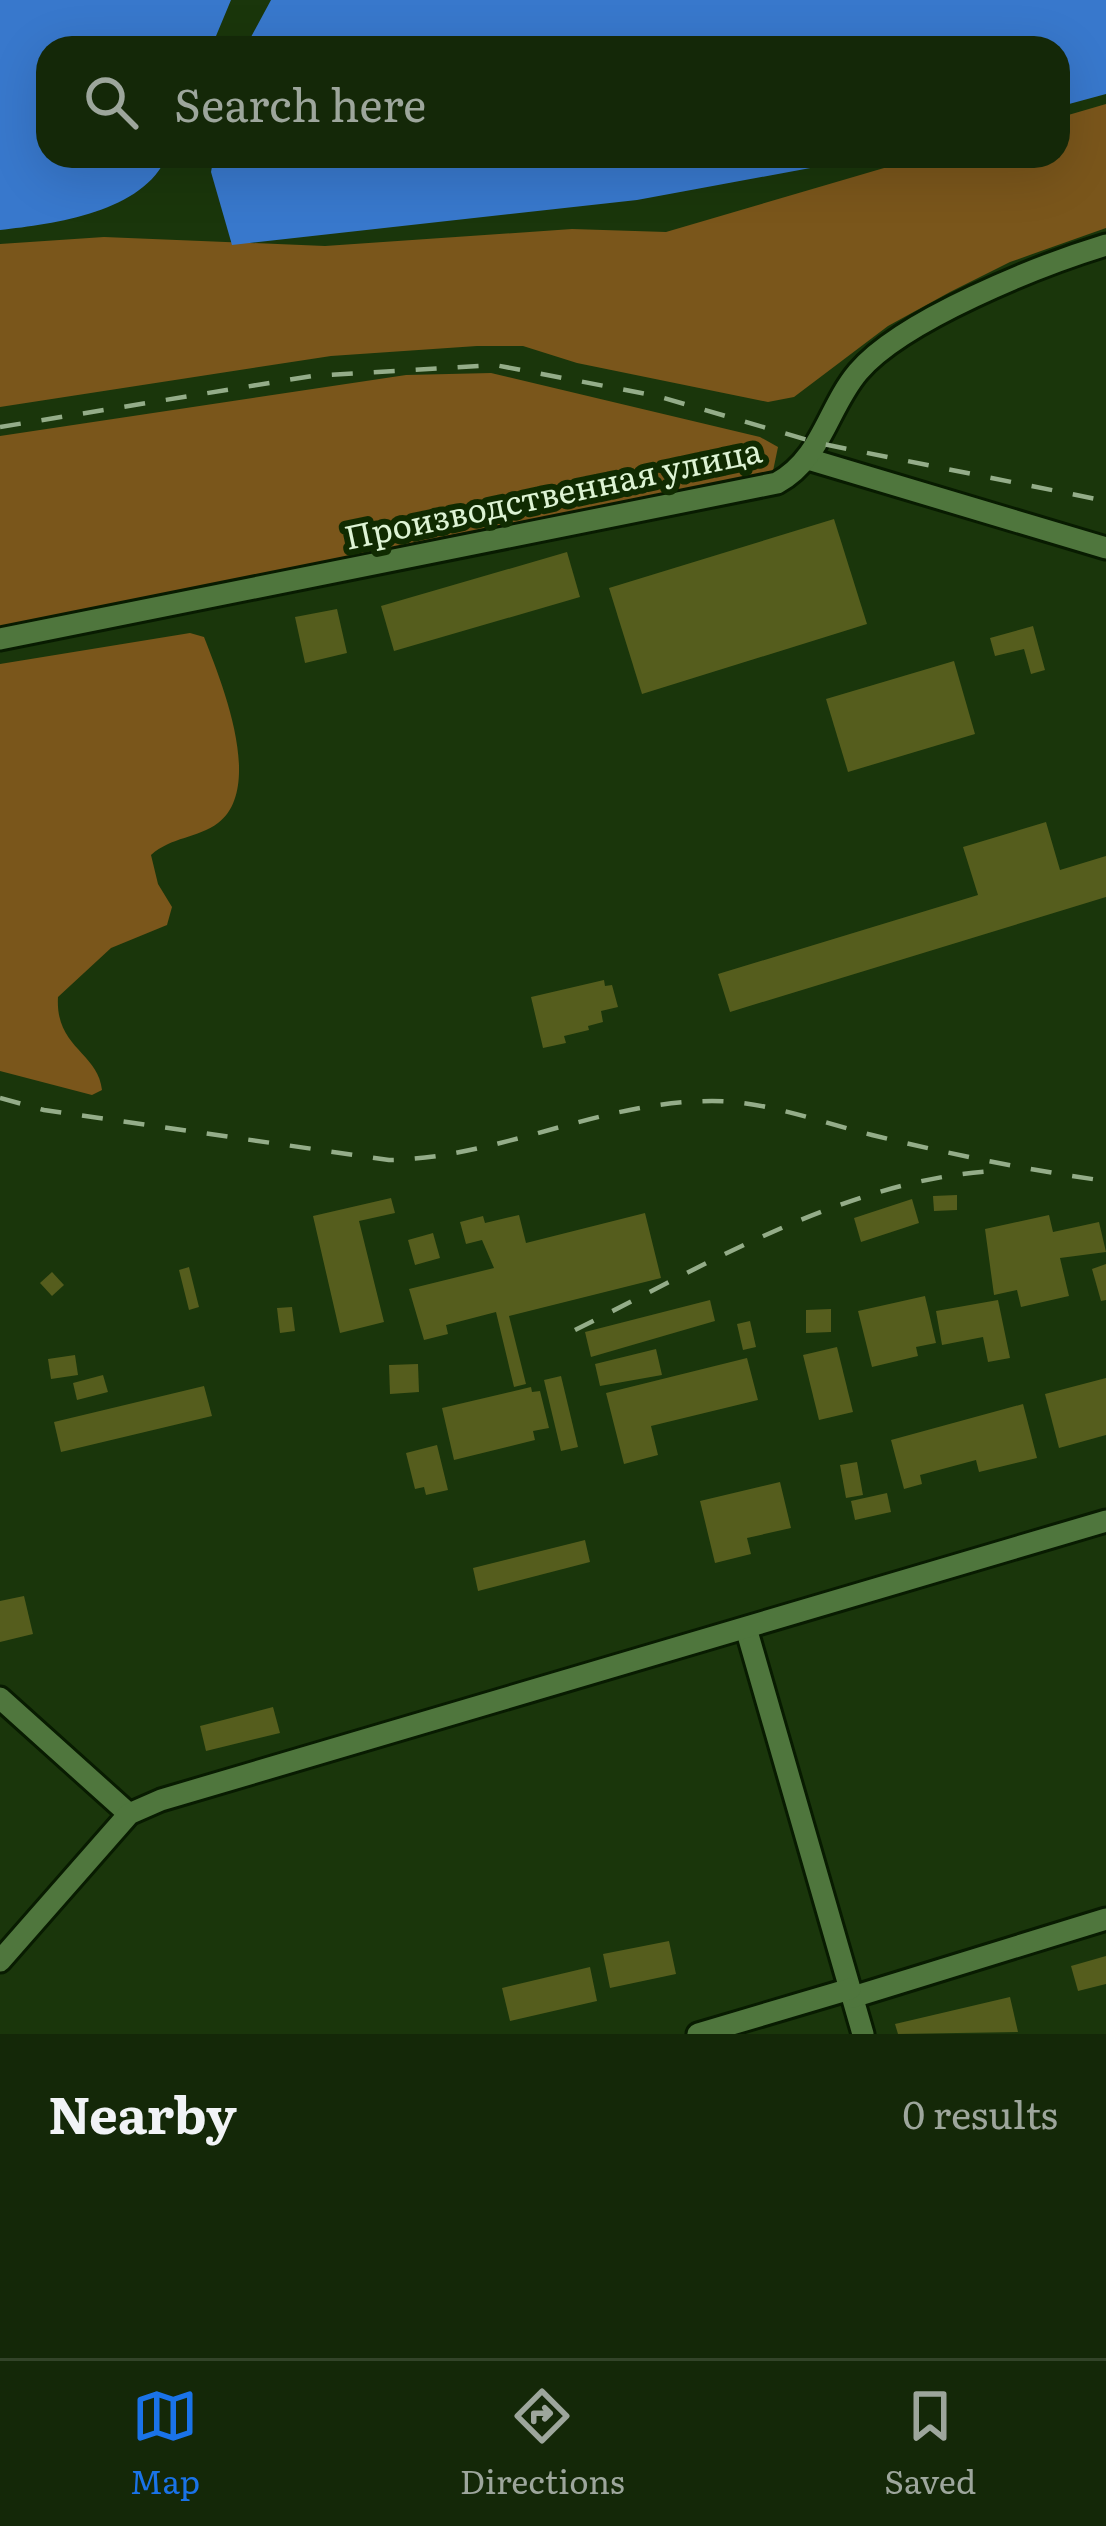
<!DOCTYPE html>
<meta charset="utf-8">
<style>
:root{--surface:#142808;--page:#1d3012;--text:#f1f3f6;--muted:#9da69c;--line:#334429;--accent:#1a73e8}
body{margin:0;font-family:Literata,serif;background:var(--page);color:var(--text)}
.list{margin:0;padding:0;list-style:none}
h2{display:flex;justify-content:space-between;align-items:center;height:156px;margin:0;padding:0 48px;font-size:51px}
h2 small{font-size:39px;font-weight:400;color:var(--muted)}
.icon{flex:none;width:66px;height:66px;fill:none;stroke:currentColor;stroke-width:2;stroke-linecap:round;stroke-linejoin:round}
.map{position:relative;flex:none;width:1106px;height:2034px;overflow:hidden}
.search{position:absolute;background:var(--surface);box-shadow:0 12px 48px #0002;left:36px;right:36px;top:36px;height:132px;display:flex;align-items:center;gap:30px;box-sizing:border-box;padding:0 42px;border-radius:36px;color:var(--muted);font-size:45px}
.sheet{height:324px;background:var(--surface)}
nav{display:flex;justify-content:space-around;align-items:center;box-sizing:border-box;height:168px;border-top:3px solid var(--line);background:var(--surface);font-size:33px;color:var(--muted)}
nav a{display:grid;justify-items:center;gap:6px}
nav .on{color:var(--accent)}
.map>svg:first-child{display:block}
.forest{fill:#7a561b}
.water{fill:#3878cc}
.building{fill:#555d1d}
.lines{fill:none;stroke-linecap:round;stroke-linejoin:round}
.minor-casing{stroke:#081b01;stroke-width:27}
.minor{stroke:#4f763d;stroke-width:21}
.rail{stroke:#94ad89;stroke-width:4.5;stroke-dasharray:21 21;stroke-linecap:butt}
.labels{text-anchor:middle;stroke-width:12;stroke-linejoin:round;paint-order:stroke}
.street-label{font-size:33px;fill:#ddf3d4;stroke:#102b01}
</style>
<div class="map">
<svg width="1106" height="2034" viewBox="0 0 1106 2034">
<rect width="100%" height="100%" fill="#1a360b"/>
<g class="forest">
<polygon points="1106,104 1106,228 1010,262 950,292 888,326 794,397 768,402 577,363 523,346 477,346 331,356 0,407 0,244 104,237 325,246 572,229 666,232 925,156 1058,156 1058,118"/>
<polygon points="491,373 760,437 778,447 773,471 752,481 0,628 0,436 406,375"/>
<path d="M190 633 204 637C221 681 265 787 218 823 198 838 171 837 151 855L158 884 172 907 167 925 111 948 58 997C55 1048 98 1052 102 1090L92 1095 0 1071V664Z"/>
</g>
<g class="water">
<path d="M0 0H231L211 48H48V156H167C144 212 54 224 0 230Z"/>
<polygon points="271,0 1106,0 1106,94 1058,107 1058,48 245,48"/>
<polygon points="214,156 875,156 637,200 232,245 211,172"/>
</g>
<g class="building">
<polygon points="834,519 867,624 642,694 609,588"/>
<polygon points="567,552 580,597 394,651 381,606"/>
<polygon points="337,609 347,653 305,663 295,617"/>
<polygon points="1033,626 1045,670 1031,674 1024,649 995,656 990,638"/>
<polygon points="954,661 975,734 848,772 826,699"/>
<polygon points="1046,822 1060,870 1106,856 1106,897 730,1012 718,974 978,895 963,847"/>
<polygon points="604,980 605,986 612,985 618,1007 601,1011 603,1022 588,1026 589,1030 564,1036 566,1043 543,1048 531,997"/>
<polygon points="957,1195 957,1210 934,1211 933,1196"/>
<polygon points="391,1198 395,1213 359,1221 384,1322 340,1333 313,1216"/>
<polygon points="912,1199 919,1223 861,1242 854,1218"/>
<polygon points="645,1213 661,1278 509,1316 526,1384 514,1387 496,1312 446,1325 448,1334 424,1340 409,1289 494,1268 482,1240 466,1244 460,1222 483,1216 485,1223 519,1215 526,1243"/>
<polygon points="1049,1215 1053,1232 1099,1222 1106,1252 1060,1258 1069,1296 1021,1307 1017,1290 994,1295 985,1229"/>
<polygon points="433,1233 440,1258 415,1265 408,1240"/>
<polygon points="1106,1264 1106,1300 1101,1301 1092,1269"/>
<polygon points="189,1267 199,1307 189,1310 179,1270"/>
<polygon points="52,1272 64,1285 52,1296 40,1283"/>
<polygon points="925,1296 936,1343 916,1347 918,1356 872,1367 858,1311"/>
<polygon points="710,1300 715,1321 591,1357 585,1332"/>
<polygon points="998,1300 1010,1358 988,1362 983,1337 942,1345 936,1311"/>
<polygon points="292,1307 295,1331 280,1333 277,1308"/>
<polygon points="831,1309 831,1332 806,1333 806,1310"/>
<polygon points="750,1321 756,1347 743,1350 737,1324"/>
<polygon points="837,1347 853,1412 819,1420 803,1355"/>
<polygon points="656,1349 662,1375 600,1386 595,1364"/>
<polygon points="75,1355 78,1375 51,1379 48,1359"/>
<polygon points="747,1358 758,1400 651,1426 658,1455 624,1464 606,1393"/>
<polygon points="418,1364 419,1392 390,1394 389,1365"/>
<polygon points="103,1375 108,1392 77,1400 73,1383"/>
<polygon points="561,1376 578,1447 561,1451 544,1380"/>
<polygon points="1106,1378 1106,1435 1059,1448 1045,1394"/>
<polygon points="204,1386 212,1416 61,1452 54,1422"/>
<polygon points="531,1387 532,1392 540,1391 549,1428 533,1431 535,1440 454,1460 442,1408"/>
<polygon points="1023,1404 1037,1458 979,1472 976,1460 920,1475 922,1484 904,1489 891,1440"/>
<polygon points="437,1445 448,1490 426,1495 424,1487 415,1489 406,1453"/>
<polygon points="857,1462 863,1495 846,1498 840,1465"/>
<polygon points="780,1482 791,1528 747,1538 751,1554 715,1563 700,1501"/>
<polygon points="887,1493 891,1512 855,1520 851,1501"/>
<polygon points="585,1540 590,1562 478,1591 473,1568"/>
<polygon points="24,1596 33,1634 0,1642 0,1601"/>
<polygon points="273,1707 280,1733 206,1751 200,1726"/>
<polygon points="669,1941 676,1974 610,1988 603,1954"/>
<polygon points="1106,1956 1106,1984 1078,1991 1071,1966"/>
<polygon points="590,1967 597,2001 510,2021 502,1988"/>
<polygon points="1010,1997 1018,2032 898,2034 895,2024"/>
</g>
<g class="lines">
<g class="minor-casing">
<g id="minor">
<polyline points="808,459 1106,548"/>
<path d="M0 639 777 483C822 458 827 409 858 372 902 320 1040 265 1106 245"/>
<polyline points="746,1628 863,2034"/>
<polyline points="0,1698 129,1814"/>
<polyline points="0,1961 129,1814 161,1800 1106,1521"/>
<polyline points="853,1997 1106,1919"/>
<polyline points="698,2034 850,1989"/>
</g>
</g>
<use href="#minor" class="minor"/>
<g class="rail">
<polyline points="0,427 312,376 495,365 657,396 818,443 1106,501"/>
<path d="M0 1098 44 1110 389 1160C500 1158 600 1101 712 1101 766 1101 820 1122 872 1135 950 1154 1027 1170 1106 1181"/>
<path d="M575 1330C704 1266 846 1180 993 1171"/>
</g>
</g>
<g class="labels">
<g class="street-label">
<text transform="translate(553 494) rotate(-12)" y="12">Производственная улица</text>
</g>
</g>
</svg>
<div class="search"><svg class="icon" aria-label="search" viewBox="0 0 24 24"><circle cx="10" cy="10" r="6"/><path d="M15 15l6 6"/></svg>Search here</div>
</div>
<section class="sheet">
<h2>Nearby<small>0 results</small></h2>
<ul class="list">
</ul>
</section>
<nav>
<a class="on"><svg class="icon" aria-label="map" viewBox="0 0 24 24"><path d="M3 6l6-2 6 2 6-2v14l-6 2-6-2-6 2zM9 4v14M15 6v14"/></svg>Map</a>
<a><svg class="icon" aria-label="directions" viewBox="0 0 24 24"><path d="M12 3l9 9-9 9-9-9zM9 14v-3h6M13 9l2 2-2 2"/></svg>Directions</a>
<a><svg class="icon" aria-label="saved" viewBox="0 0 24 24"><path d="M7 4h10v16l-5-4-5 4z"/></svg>Saved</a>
</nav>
